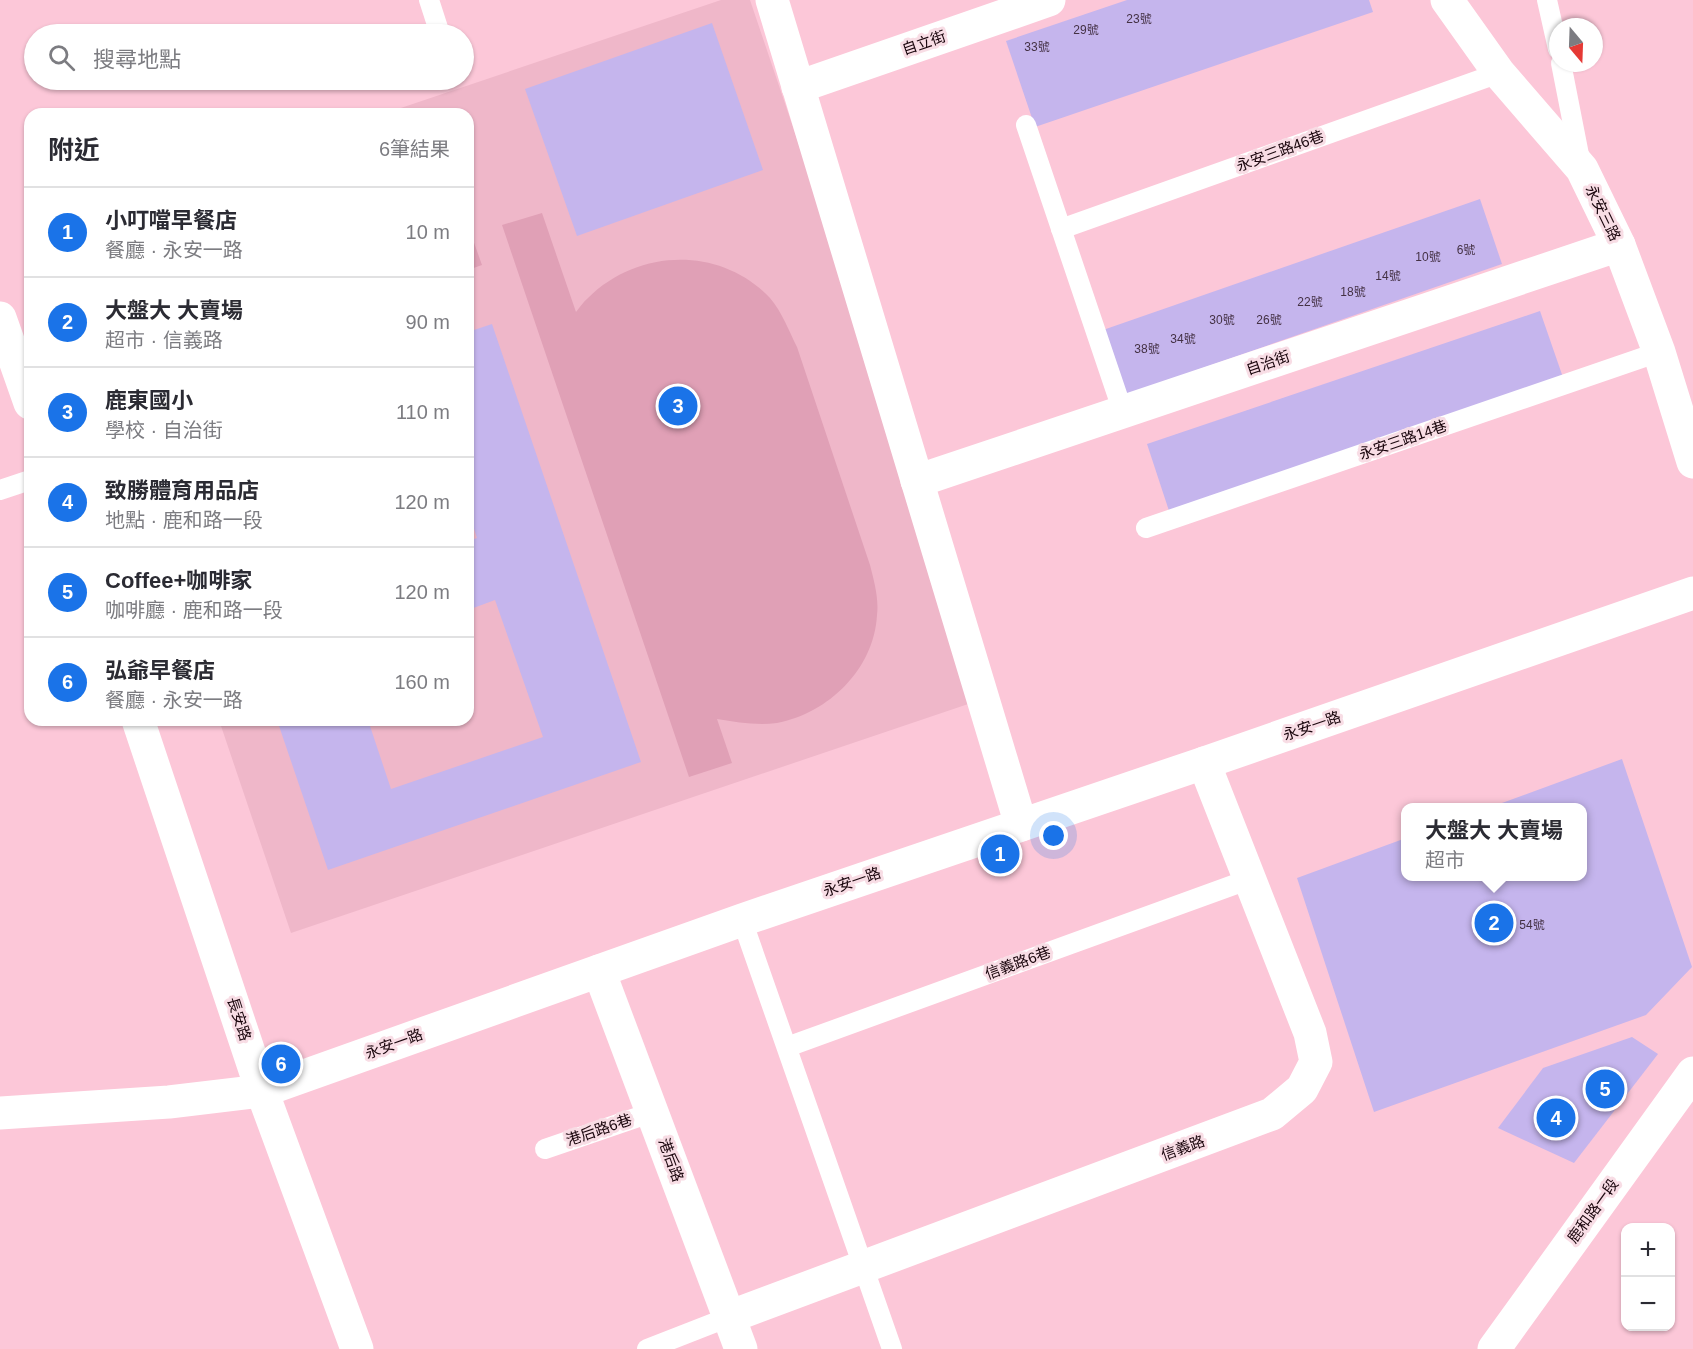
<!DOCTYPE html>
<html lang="zh-TW">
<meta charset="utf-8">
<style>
:root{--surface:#fff;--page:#f2f2f3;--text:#2b2b33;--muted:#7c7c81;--line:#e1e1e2;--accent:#1a73e8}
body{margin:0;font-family:Arial,"Noto Sans TC",sans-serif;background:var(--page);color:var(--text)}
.controls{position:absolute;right:18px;bottom:18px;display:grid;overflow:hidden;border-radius:12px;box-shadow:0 2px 4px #0004}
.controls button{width:54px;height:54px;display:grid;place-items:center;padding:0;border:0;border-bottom:2px solid var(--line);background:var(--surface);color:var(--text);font:30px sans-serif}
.compass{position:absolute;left:1549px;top:18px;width:54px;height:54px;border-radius:50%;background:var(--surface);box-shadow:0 2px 4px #0004;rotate:161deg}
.you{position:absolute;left:1054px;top:836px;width:21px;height:21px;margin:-15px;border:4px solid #fff;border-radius:50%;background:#1a73e8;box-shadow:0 0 0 9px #1a73e833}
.badge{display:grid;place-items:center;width:39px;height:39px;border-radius:50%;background:var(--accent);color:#fff;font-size:20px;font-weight:700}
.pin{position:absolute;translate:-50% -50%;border:3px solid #fff;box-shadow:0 2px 6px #0006}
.popup{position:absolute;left:1401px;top:803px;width:186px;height:78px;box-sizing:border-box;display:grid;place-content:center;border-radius:12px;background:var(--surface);filter:drop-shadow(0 2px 4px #0005);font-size:20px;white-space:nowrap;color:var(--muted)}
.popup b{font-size:22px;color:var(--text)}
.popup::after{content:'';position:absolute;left:50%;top:100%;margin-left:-12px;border:12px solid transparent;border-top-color:var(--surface)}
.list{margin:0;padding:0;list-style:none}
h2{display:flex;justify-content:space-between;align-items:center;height:78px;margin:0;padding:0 24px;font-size:26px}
h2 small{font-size:20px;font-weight:400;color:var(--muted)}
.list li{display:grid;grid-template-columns:39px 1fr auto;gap:18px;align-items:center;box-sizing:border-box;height:90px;padding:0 24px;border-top:2px solid var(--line)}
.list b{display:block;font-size:22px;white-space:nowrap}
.list p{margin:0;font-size:20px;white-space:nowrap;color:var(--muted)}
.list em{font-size:20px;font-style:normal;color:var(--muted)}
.icon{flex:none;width:33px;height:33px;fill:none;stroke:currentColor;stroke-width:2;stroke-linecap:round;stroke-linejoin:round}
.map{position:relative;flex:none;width:1693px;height:1349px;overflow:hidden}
.search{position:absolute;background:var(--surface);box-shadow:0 2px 4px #0004;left:24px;top:24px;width:450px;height:66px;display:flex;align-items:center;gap:15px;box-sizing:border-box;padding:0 21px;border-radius:33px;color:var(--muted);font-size:22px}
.panel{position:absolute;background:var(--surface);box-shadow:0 2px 4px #0004;left:24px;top:108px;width:450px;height:618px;border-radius:18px}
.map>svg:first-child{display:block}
.built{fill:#efb7c9}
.green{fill:#e0a0b6}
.building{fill:#c5b5ed}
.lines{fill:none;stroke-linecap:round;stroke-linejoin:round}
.service{stroke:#fff;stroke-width:20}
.minor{stroke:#fff;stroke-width:33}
.secondary{stroke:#fff;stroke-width:33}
.labels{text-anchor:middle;stroke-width:6;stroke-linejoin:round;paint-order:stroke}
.number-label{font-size:12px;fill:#443144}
.street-label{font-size:15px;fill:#19050c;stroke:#f8dde5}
</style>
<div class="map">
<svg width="1693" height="1349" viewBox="0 0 1693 1349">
<rect width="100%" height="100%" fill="#fcc7d8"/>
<polygon class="built" points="721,0 750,0 986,698 291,933 219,720 468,720 468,114 383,114"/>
<g class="green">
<path d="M542 213 576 312C580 307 583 302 588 298 638 248 721 246 770 298 782 312 789 331 797 347L870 565C874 581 879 598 877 615 874 669 829 713 777 723 757 726 737 722 717 719L732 763 689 777 502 225Z"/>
<polygon points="468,226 482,265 468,270"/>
</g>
<g class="building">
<polygon points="1127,0 1369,0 1373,12 1035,127 1006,41"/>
<polygon points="712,23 763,170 577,236 525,89"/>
<polygon points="1480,199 1502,264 1125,395 1103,330"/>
<polygon points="1540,311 1567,389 1173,523 1147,444"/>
<polygon points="492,324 641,762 328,870 277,720 368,720 391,789 543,737 495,600 468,610 468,541 477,538 468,510 468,332"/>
<polygon points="1622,759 1692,967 1646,1015 1374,1112 1297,878 1406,838 1406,876 1582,876 1582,808 1491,807"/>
<polygon points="1632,1037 1658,1054 1574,1163 1498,1128 1543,1068"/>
</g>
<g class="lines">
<g class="service">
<polyline points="429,0 440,34"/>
<polyline points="1547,0 1558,49"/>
<polyline points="1561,63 1580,160"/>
<polyline points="1026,125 1123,412"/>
<polyline points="1061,229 1499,73"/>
<polyline points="0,490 30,480"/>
<polyline points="1146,528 1659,352"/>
<polyline points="742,920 892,1349"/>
<polyline points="787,1047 1250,879"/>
<polyline points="545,1149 653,1112"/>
<polyline points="647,1349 729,1317"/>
</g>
<g class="minor">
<polyline points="772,0 1021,825"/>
<polyline points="1447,0 1499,73 1582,169 1619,245 1659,352 1693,462"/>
<polyline points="798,87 1049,0"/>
<polyline points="0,318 30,403"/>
<polyline points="917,481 1619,245"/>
<polyline points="138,720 262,1091 357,1349"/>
<polyline points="599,971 741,1349"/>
<polyline points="0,1113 169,1102 262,1091 742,920 1204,763 1693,593"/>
<polyline points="729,1317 1272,1114 1302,1089 1316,1062 1310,1033 1204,763"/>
</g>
<polyline class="secondary" points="1494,1349 1693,1073"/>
</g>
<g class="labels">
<g class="number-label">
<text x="1139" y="23">23號</text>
<text x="1086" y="34">29號</text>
<text x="1037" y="51">33號</text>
<text x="1466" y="254">6號</text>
<text x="1428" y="261">10號</text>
<text x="1388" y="280">14號</text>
<text x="1353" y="296">18號</text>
<text x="1310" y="306">22號</text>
<text x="1222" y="324">30號</text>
<text x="1269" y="324">26號</text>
<text x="1183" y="343">34號</text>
<text x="1147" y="353">38號</text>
<text x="1532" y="929">54號</text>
</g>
<g class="street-label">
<text transform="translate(924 43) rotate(-19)" y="5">自立街</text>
<text transform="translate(1280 151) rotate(-20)" y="5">永安三路46巷</text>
<text transform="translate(1603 213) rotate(64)" y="5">永安三路</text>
<text transform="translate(1268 363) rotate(-19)" y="5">自治街</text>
<text transform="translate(1403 440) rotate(-19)" y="5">永安三路14巷</text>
<text transform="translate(1312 726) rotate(-19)" y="5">永安一路</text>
<text transform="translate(852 882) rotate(-19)" y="5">永安一路</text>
<text transform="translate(1018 963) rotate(-20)" y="5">信義路6巷</text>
<text transform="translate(239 1019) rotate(72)" y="5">長安路</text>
<text transform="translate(394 1044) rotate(-20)" y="5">永安一路</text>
<text transform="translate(599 1130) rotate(-19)" y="5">港后路6巷</text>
<text transform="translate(1183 1148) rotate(-20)" y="5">信義路</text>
<text transform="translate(671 1160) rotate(70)" y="5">港后路</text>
<text transform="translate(1593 1211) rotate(-54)" y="5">鹿和路一段</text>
</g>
</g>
</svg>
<div class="controls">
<button>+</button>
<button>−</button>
</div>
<svg class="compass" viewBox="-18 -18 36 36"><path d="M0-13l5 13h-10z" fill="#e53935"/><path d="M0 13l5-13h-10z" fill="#7c7c81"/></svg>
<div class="you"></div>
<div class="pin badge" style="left:1000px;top:854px">1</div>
<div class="pin badge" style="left:1494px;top:923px">2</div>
<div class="popup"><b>大盤大 大賣場</b>超市</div>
<div class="pin badge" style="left:678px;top:406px">3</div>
<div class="pin badge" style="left:1556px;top:1118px">4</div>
<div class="pin badge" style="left:1605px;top:1089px">5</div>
<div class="pin badge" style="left:281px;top:1064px">6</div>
<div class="search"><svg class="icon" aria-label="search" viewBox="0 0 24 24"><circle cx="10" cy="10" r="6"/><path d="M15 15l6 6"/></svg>搜尋地點</div>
<section class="panel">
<h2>附近<small>6筆結果</small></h2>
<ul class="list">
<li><span class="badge">1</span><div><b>小叮噹早餐店</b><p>餐廳 · 永安一路</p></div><em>10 m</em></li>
<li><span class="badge">2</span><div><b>大盤大 大賣場</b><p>超市 · 信義路</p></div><em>90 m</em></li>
<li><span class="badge">3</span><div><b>鹿東國小</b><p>學校 · 自治街</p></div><em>110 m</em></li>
<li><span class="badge">4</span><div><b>致勝體育用品店</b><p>地點 · 鹿和路一段</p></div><em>120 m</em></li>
<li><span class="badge">5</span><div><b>Coffee+咖啡家</b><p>咖啡廳 · 鹿和路一段</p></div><em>120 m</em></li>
<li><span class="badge">6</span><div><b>弘爺早餐店</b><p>餐廳 · 永安一路</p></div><em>160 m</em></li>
</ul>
</section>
</div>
